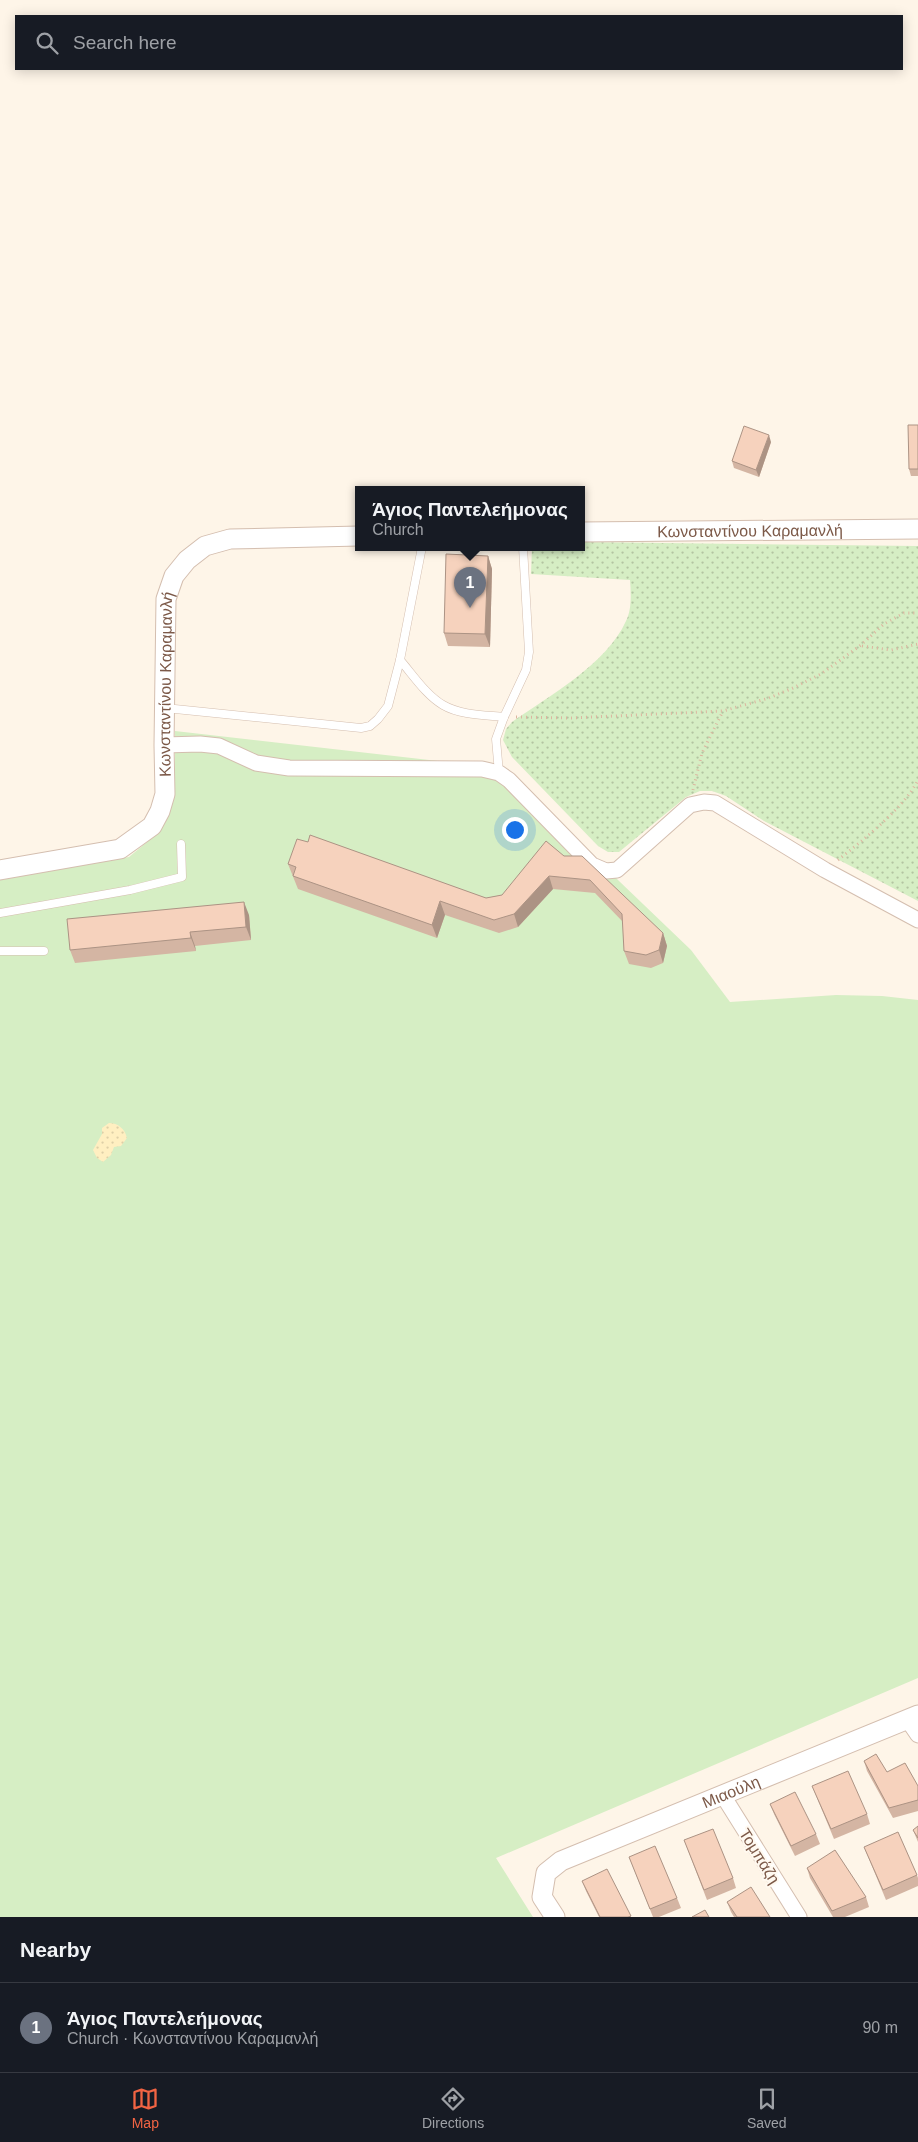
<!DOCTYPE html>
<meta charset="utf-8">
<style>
:root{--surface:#171b24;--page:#242831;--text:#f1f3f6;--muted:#9ea1a6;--line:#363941;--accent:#f26443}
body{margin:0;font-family:Arial,sans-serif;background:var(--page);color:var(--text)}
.you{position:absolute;left:514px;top:829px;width:18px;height:18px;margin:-12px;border:4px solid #fff;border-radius:50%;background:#1a73e8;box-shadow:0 0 0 8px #1a73e833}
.badge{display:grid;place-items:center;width:32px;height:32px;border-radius:50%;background:var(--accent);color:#fff;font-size:16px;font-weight:700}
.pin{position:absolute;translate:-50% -41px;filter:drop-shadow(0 1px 2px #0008)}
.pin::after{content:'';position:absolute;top:26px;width:18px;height:15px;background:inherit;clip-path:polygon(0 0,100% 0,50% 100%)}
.popup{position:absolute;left:355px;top:486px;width:230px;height:65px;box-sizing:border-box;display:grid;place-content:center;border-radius:0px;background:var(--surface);filter:drop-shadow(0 1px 4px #0005);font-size:16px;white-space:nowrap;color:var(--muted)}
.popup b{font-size:19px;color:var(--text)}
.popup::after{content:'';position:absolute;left:50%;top:100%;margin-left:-10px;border:10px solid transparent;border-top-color:var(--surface)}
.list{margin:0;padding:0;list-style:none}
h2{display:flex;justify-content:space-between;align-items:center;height:65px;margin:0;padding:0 20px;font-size:21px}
h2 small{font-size:16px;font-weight:400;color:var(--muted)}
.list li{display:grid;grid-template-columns:32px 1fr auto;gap:15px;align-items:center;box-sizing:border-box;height:90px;padding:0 20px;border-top:1px solid var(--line)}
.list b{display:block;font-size:19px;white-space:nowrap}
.list p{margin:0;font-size:16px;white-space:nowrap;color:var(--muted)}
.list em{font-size:16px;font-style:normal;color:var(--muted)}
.icon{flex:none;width:28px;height:28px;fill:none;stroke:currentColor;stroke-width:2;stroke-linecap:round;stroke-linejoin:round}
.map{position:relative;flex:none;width:918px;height:1917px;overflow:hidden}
.search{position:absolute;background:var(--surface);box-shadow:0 2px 12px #0003;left:15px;right:15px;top:15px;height:55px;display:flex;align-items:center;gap:12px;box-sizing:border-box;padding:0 18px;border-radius:0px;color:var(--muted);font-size:19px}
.sheet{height:155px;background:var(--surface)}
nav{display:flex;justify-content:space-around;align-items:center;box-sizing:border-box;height:70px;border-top:1px solid var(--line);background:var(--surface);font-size:14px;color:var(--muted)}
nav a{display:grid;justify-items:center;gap:2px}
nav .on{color:var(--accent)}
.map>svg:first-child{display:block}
.grass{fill:#d6eec4}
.sand{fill:url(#sand-dots)}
.park{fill:url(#park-dots)}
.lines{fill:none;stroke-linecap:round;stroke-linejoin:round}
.service-casing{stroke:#d4beaf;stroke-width:9}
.minor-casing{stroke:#d4beaf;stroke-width:17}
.tertiary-casing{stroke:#d4beaf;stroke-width:21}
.path{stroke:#dcb59f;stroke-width:3;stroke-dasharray:1 4;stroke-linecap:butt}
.service{stroke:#fff;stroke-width:8}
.minor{stroke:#fff;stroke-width:15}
.tertiary{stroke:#fff;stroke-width:19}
.wall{fill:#d4b5a3}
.shaded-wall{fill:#ac9384}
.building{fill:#f6d2bd;stroke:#ac9384}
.labels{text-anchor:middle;stroke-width:4;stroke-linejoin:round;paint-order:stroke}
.street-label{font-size:16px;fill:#7c5948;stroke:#fff9f0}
</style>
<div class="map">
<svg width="918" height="1917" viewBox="0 0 918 1917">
<defs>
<pattern id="sand-dots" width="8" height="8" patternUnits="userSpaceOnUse" patternTransform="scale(1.25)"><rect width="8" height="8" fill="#ffefc1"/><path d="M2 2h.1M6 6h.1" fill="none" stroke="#decfa7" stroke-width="1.8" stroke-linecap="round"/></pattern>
<pattern id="park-dots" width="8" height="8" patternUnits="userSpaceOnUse" patternTransform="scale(1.25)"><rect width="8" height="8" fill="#d6eec4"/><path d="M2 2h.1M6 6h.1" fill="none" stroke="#b3c4a1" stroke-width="1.8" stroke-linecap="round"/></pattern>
</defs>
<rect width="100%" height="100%" fill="#fef5e8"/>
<polygon class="grass" points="175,731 508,769 619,881 691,950 730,1002 836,995 882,996 918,1000 918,1678 496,1858 533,1917 0,1917 0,880 129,857 158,833 175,785"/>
<path class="sand" d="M109 1123C118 1123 125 1129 127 1138L121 1146 114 1147 111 1155 103 1162 97 1158 93 1150 102 1134V1128Z"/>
<path class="park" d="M581 542 918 546V901L764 821 726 796 712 791H700L686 797 619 852H608L598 846 512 757 503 740 506 729 512 722C549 696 607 664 626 621 632 609 631 593 630 580L531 574 532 547H581Z"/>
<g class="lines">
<g class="service-casing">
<g id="service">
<path d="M400 660C413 675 426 695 443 705 460 715 484 715 504 717"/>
<polyline points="165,708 361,728 370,726 378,719 388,706 400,660 422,547"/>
<polyline points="499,773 496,739 504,717 526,670 529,652 523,547"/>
<polyline points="0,913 130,890 182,877 181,844"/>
<polyline points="0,951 44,951"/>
</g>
</g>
<g class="minor-casing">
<g id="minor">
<polyline points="164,745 200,744 219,746 256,763 289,768 482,769 499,773 509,780 592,865 606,871 617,870 690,805 704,802 715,803 825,870 918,920"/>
<polyline points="907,1719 918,1735"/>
<polyline points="722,1794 799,1917"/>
</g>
</g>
<g class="tertiary-casing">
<g id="tertiary">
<path id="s1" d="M581 532 918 529"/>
<path id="s2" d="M0 870 120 849 152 826 160 811 165 794 164 745 166 599 174 576 187 560 205 546 230 539 359 536"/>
<path id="s3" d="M555 1917 542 1897 546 1873 561 1861 918 1715"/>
</g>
</g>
<g class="path">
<polyline points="862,646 891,650 918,644"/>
<polyline points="516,717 571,718 723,711 769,698 793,688 821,674 861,645 884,624 904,613 918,613"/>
<polyline points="693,790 702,753 723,711"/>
<path d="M838 860C862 841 905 807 918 780"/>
</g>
<use href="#service" class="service"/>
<use href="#minor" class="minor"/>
<use href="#tertiary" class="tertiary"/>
</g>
<g class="wall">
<polygon points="918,425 918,476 911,476 909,469"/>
<polygon points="771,442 759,477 734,468 732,461"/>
<polygon points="488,556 492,569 490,647 448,646 444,633"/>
<polygon points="308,842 486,898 502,895 564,856 663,933 667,946 663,963 651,968 629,964 624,951 623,922 595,893 553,889 518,927 499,933 445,915 437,938 298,889 288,864"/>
<polygon points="249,915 251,940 195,946 196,951 75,963 70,950"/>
<polygon points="864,1761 887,1772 918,1786 918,1811 893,1818 867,1771"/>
<polygon points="812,1786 867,1814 870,1824 834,1839"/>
<polygon points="770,1804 816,1834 820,1844 795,1856 774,1814"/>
<polygon points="918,1826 918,1842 913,1830"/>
<polygon points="684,1840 733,1878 736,1888 707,1900"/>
<polygon points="864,1847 917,1875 918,1878 918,1886 886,1900"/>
<polygon points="629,1857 677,1898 681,1908 659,1917 653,1917"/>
<polygon points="807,1868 866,1897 869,1907 845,1917 833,1917 810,1878"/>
<polygon points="582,1881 631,1916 631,1917 599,1917 586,1891"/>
<polygon points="727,1902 770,1917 734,1917 731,1912"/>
</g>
<g class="shaded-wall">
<polygon points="769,435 771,442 759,477 756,470"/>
<polygon points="488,556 492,569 490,647 485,634"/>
<polygon points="549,876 553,889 518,927 514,914"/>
<polygon points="440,901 445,915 437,938 432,925"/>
<polygon points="244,902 249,915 251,940 246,927"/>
<polygon points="190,932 195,946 196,951 191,938"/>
<polygon points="663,933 667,946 663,963 659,950"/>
</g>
<g class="building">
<polygon points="908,425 918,425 918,469 909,469"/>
<polygon points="744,426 769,435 756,470 732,461"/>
<polygon points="446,554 488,556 485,634 444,633"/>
<polygon points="310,835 486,898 502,895 546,841 564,856 582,856 663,933 659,950 646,955 624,951 622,914 590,880 549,876 514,914 494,920 440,901 432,925 293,876 296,867 288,864 297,839 308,842"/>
<polygon points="244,902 246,927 190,932 191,938 70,950 67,919"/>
<polygon points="876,1754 887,1772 905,1763 918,1786 918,1800 889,1808 864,1761"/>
<polygon points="848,1771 867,1814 831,1829 812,1786"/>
<polygon points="795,1792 816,1834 791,1846 770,1804"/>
<polygon points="918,1826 918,1838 913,1830"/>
<polygon points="713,1829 733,1878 704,1890 684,1840"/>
<polygon points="898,1832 917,1875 883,1890 864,1847"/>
<polygon points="655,1846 677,1898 650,1909 629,1857"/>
<polygon points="835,1850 866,1897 832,1911 807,1868"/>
<polygon points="607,1869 631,1916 628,1917 600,1917 582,1881"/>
<polygon points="751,1887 770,1917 737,1917 727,1902"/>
<polygon points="705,1910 709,1917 692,1917"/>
</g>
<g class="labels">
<g class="street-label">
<text dy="6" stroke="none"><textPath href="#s1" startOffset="169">Κωνσταντίνου Καραμανλή</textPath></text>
<text dy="6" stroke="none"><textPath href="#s2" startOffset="306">Κωνσταντίνου Καραμανλή</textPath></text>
<text dy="6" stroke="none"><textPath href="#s3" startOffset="251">Μιαούλη</textPath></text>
<text transform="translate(760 1856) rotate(58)" y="6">Τομπάζη</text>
</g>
</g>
</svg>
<div class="you"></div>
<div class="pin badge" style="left:470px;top:608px;background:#6b7280">1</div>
<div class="popup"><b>Άγιος Παντελεήμονας</b>Church</div>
<div class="search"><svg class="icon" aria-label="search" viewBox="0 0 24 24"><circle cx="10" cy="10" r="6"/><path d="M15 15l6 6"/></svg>Search here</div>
</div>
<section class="sheet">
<h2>Nearby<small></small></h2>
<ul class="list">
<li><span class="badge" style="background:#6b7280">1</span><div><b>Άγιος Παντελεήμονας</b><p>Church · Κωνσταντίνου Καραμανλή</p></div><em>90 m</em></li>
</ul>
</section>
<nav>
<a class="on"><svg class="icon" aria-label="map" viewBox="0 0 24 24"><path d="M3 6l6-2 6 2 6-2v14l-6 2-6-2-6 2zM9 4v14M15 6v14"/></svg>Map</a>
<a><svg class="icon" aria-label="directions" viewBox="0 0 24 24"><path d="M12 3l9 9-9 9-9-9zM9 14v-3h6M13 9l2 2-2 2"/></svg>Directions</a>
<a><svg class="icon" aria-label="saved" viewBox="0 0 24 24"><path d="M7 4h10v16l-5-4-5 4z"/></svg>Saved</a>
</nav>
